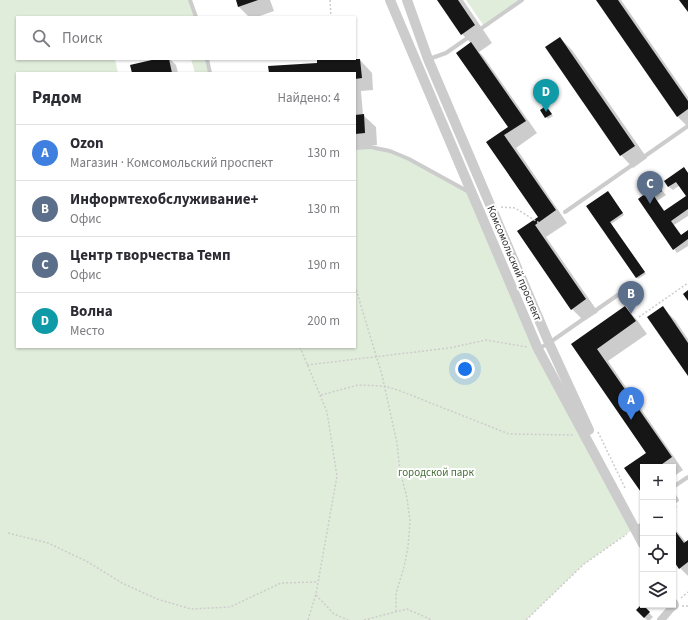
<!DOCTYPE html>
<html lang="ru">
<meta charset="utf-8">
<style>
:root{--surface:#fff;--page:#f2f2f3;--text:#2b2b33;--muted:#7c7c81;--line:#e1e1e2;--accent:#db2777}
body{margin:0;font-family:"Source Sans 3",sans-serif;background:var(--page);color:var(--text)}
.controls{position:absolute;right:12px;bottom:12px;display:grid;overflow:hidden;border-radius:0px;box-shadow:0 1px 3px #0004}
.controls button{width:36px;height:36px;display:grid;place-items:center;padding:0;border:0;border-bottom:1px solid var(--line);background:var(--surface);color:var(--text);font:20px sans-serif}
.you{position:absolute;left:465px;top:369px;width:14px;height:14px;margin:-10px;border:3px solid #fff;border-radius:50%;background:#1a73e8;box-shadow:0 0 0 6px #1a73e833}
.badge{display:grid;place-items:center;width:26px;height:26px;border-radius:50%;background:var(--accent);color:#fff;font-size:13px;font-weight:700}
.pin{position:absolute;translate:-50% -33px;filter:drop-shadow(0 1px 2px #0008)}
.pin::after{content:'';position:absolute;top:21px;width:14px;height:12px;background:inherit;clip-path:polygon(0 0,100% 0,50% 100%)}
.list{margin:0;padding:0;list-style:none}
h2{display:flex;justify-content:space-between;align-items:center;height:52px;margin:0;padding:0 16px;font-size:17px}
h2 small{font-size:13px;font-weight:400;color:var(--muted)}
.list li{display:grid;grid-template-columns:26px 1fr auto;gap:12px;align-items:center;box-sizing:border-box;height:56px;padding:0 16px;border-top:1px solid var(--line)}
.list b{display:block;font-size:15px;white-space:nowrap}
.list p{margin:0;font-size:13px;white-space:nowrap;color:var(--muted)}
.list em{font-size:13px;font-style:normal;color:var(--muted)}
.icon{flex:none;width:22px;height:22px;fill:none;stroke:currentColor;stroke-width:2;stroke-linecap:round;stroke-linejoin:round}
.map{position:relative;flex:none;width:688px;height:620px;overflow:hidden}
.search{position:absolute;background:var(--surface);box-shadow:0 1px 3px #0004;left:16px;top:16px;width:340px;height:44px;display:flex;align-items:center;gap:10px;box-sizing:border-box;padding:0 14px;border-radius:0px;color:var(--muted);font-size:15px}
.panel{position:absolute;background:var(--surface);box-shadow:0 1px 3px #0004;left:16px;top:72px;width:340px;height:276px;border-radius:0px}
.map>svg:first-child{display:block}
.green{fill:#e1eddb}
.shadow{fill:#0003}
.building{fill:#161616}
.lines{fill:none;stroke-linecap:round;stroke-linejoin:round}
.path{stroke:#ccc;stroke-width:1.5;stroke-dasharray:2 2;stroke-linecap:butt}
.service{stroke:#ccc;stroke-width:4}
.minor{stroke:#ccc;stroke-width:8}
.tertiary{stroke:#ccc;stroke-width:10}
.labels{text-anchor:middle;stroke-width:4;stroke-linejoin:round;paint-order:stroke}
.street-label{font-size:11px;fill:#2f2f2f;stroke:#fff}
.park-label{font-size:11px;fill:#466f38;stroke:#fff}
</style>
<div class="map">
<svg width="688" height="620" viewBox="0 0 688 620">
<rect width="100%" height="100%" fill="#fff"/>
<g class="green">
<polygon points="0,0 189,0 196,17 17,17 17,59 115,59 118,73 17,73 17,347 355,347 355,148 390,151 473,194 538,349 635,528 584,564 526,620 0,620"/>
<polygon points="466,0 522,0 484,26"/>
<polygon points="191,59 207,59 210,73 195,73"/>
</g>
<g class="shadow">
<polygon points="237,0 270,0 274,11 257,17 249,17 239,7"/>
<polygon points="438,0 463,0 492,43 479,52 483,56 537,133 516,148 567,223 546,237 598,312 584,321 572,309 518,232 539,217 488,142 509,128 471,43 462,34"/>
<polygon points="597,0 621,0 688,97 688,127 677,116"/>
<polygon points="560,38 572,50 647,158 633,168 621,155"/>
<polygon points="160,59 170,59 176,65 178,73 133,73"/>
<polygon points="339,59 360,60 372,73 373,90 361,91 363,115 376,127 377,145 365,146 355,149 355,73 270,73 318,63 318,60"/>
<polygon points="548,109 553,116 548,119 541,111"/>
<polygon points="684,168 688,173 688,216 674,225 682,236 688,231 688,246 677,253 639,199 658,186 666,195 657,201 665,211 687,196 680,185 673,190 669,187"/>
<polygon points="610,194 624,215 611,224 646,274 638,279 588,206"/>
<polygon points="625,307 637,320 647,334 608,361 683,470 673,477 673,467 643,467 643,493 626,468 647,453 572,344"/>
<polygon points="662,307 675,320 688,339 688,374"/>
<polygon points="673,502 677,507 673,510"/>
<polygon points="673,527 686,542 688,541 688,576 680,568 673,559"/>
<polygon points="642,606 653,617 650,620 647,620 637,610"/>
</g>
<g class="building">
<polygon points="236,0 258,0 238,7"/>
<polygon points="437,0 458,0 475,25 461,35"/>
<polygon points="596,0 618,0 688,101 688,109 677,117"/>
<polygon points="679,0 688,0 688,12"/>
<polygon points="560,37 635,146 620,156 545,47"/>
<polygon points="471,42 526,121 504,135 556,210 535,225 586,299 571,310 517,231 538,217 486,142 508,127 456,53"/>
<polygon points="156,59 169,59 172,73 132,73 130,65"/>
<polygon points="353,59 360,59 362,78 355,79 355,73 269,73 268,66 317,63 317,60"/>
<polygon points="546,106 552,114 545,118 540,110"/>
<polygon points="364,114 365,133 355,134 355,115"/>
<polygon points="684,167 688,173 688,209 671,221 681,235 688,230 688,239 673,250 638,199 658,184 662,191 654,196 664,211 686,196 676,182 668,187 664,181"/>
<polygon points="608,191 623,213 610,222 645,272 636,278 586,206"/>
<polygon points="688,290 688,301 683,294"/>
<polygon points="625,306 636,321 597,349 672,457 658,467 643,467 643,495 624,468 646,453 571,344"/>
<polygon points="663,306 688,343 688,376 647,317"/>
<polygon points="673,528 684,543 688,540 688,562 679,569 673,560"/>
<polygon points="642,604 650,612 644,618 636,610"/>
</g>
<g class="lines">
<g class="path">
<polyline points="330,0 331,17"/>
<polyline points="501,207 515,208 544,226"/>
<polyline points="355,286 382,375 397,443 400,471 407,498 410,521 408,547 404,567 396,593 396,612"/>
<polyline points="639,317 688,283"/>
<polyline points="300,347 327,412 337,476 316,594 308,620"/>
<polyline points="307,365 449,348 486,340 527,347"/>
<polyline points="321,395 358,385 384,386 398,390 509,434 573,435"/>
<polyline points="598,432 625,488"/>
<polyline points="8,533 48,543 88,562 122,583 157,599 191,609 230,607 281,583 318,582"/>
<polyline points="316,595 334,614 348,620"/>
<polyline points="681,598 688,592"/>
<polyline points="682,606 688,606"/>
<polyline points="364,620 407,609 432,620"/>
<polyline points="526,620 584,564 627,534"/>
</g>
<g class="service">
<polyline points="190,0 196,17"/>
<polyline points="207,59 210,73"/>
<polyline points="429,59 446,53 522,0"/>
<polyline points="355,148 370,147 390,151 409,159 469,192"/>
<polyline points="565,212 688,126"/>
<polyline points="538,349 549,343 622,292"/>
<polyline points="673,487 688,477"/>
<polyline points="673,494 677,500 673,503"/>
<polyline points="635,528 643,524"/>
</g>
<polyline class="minor" points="661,620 674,605"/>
<g class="tertiary">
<polyline points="390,0 538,349 643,544"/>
<polyline points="407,0 428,59 549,343 589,430"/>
<polyline points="673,603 674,605"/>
</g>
</g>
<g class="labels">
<g class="street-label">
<text transform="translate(515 263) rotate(67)" y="4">Комсомольский проспект</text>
</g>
<g class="park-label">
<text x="436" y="476">городской парк</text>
</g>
</g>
</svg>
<div class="controls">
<button>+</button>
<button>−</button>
<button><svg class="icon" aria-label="locate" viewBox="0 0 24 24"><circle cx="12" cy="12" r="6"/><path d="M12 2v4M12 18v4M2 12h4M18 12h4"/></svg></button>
<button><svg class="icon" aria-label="layers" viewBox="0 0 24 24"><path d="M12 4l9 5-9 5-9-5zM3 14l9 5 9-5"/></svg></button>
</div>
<div class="you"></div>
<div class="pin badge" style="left:631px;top:420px;background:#3f7fe0">A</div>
<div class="pin badge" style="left:631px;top:314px;background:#5c6f8a">B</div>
<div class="pin badge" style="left:650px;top:204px;background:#5c6f8a">C</div>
<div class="pin badge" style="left:546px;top:112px;background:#0f9aa8">D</div>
<div class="search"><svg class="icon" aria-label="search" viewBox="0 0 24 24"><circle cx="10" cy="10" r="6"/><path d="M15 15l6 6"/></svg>Поиск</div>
<section class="panel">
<h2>Рядом<small>Найдено: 4</small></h2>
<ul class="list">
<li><span class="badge" style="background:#3f7fe0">A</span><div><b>Ozon</b><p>Магазин · Комсомольский проспект</p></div><em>130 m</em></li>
<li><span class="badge" style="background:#5c6f8a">B</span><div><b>Информтехобслуживание+</b><p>Офис</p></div><em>130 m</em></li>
<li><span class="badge" style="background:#5c6f8a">C</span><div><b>Центр творчества Темп</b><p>Офис</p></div><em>190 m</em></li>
<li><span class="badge" style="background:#0f9aa8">D</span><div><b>Волна</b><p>Место</p></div><em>200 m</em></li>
</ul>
</section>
</div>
